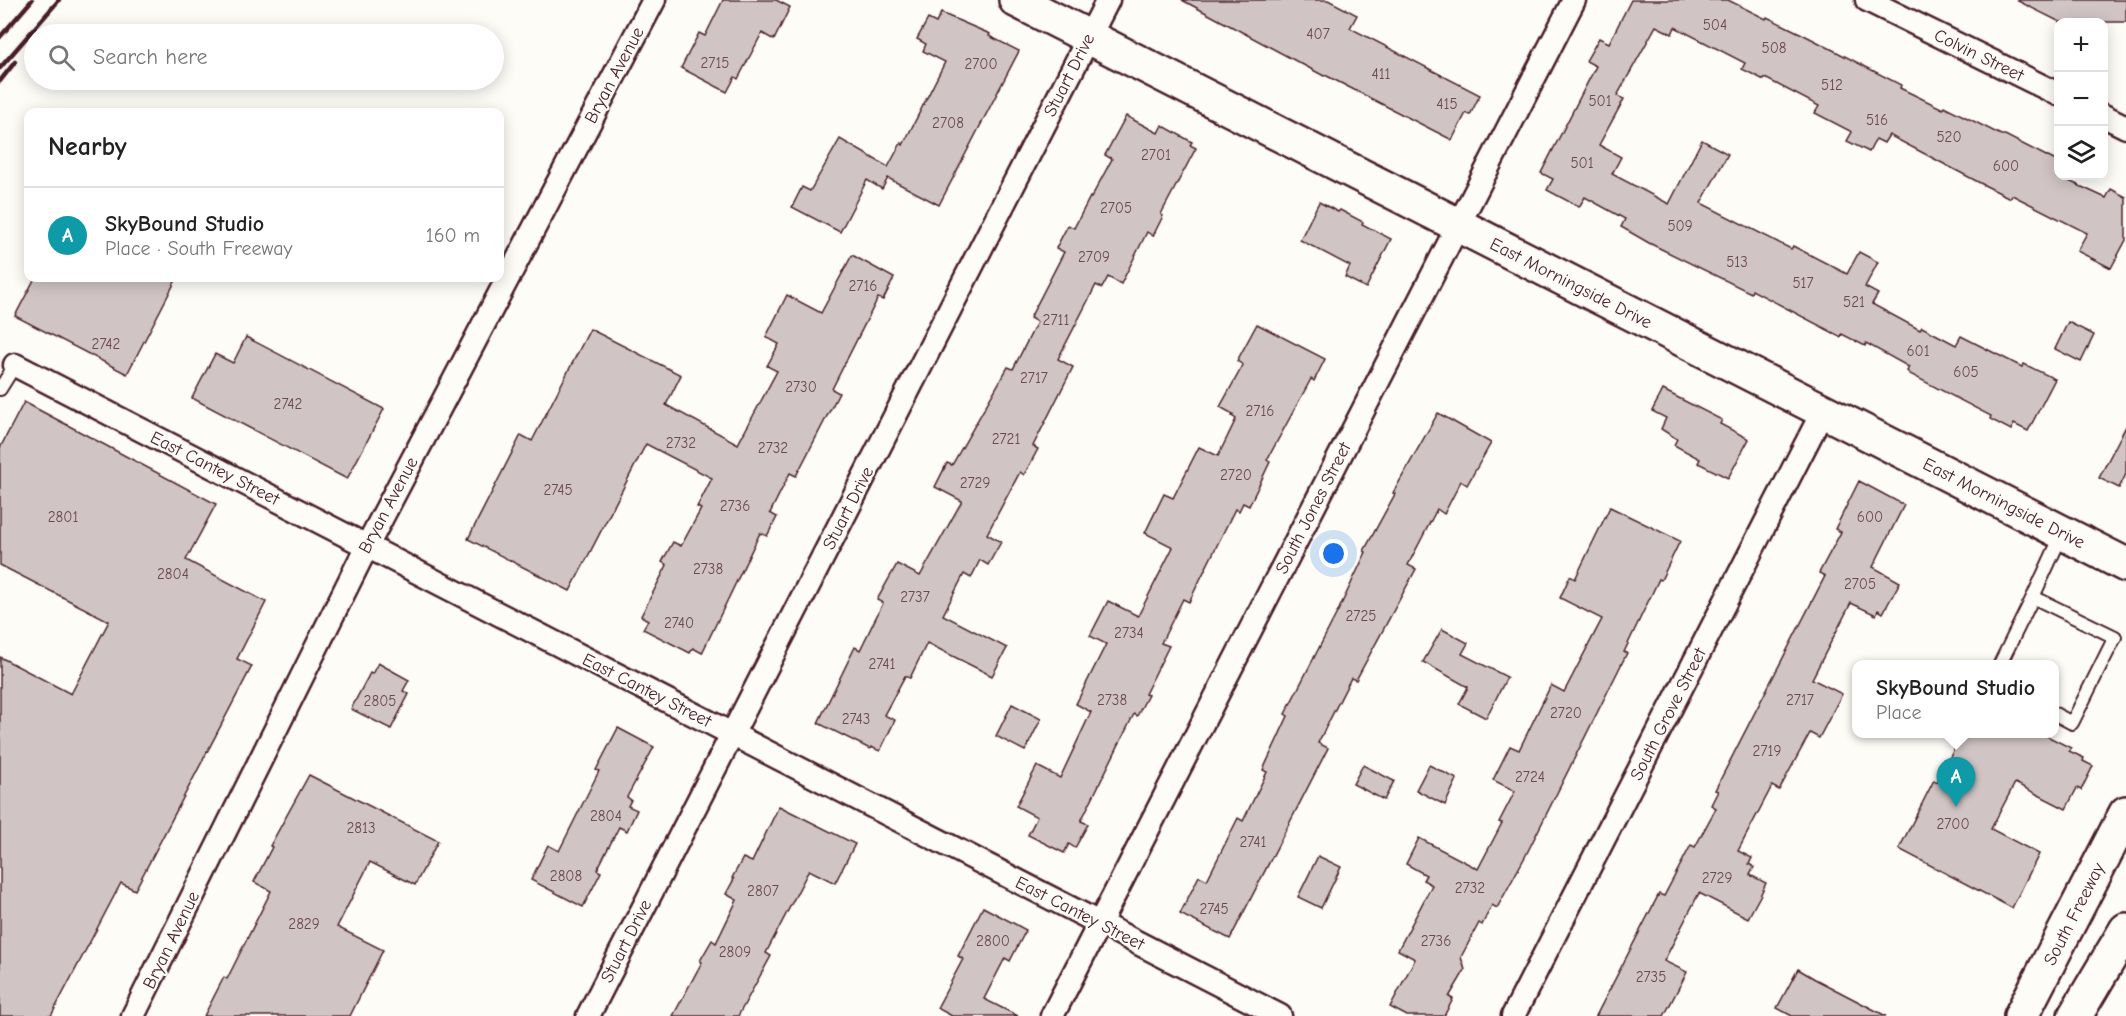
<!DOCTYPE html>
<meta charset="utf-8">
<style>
:root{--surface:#fff;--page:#f2f2f2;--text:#222;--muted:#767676;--line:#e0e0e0;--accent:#7c3aed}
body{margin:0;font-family:"Comic Neue",sans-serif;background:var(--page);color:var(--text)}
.controls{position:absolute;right:18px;top:18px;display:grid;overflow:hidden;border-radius:12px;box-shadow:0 3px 15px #0003}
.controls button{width:54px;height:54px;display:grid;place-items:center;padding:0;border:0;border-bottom:2px solid var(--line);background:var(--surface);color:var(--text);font:30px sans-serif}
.you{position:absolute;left:1334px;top:554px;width:21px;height:21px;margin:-15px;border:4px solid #fff;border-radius:50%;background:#1a73e8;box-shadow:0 0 0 9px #1a73e833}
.badge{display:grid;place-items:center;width:39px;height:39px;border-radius:50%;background:var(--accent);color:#fff;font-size:20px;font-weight:700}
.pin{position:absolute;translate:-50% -50px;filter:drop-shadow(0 2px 3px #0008)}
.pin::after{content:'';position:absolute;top:32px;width:21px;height:18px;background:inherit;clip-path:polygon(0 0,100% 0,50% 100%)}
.popup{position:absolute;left:1852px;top:660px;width:207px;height:78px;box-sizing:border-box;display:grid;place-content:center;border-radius:12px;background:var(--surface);filter:drop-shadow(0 2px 4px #0005);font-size:20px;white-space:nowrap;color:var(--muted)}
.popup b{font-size:22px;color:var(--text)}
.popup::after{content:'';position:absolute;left:50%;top:100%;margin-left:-12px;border:12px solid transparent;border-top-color:var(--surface)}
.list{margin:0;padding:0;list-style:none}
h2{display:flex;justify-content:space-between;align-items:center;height:78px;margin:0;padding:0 24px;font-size:26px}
h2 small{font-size:20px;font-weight:400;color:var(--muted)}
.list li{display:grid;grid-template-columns:39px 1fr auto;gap:18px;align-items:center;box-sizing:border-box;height:96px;padding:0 24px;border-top:2px solid var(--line)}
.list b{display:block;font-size:22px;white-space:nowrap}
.list p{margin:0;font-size:20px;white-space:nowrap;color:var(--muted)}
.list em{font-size:20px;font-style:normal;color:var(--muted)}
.icon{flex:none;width:33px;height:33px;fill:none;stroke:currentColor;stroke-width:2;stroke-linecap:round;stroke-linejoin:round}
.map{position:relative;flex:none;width:2126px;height:1016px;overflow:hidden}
.search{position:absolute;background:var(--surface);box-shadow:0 3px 15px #0003;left:24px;top:24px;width:480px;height:66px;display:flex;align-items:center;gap:15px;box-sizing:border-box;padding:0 21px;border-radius:33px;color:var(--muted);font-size:22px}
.panel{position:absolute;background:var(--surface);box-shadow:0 3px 15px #0003;left:24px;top:108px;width:480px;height:174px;border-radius:12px}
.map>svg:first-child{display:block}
.building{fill:#d0c5c4;stroke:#4a1f2b;stroke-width:1.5}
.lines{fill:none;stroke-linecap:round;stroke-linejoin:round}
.lane-casing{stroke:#4a1f2b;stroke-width:16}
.street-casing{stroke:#4a1f2b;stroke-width:27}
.secondary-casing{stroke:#4a1f2b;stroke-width:38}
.highway-casing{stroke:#4a1f2b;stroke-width:38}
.lane{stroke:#fdfcf7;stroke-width:12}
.street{stroke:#fdfcf7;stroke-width:22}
.secondary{stroke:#fdfcf7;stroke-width:33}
.highway{stroke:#fdfcf7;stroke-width:33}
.rail{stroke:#4a1f2b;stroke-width:4.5}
.labels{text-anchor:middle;stroke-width:4.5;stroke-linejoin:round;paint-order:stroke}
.number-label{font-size:15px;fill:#6c4851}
.street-label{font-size:18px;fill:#4a1f2b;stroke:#fdfcf7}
</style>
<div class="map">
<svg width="2126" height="1016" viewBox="0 0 2126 1016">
<rect width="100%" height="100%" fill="#fdfcf7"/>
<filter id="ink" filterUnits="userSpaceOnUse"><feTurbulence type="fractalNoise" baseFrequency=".0167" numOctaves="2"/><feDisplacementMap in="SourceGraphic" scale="12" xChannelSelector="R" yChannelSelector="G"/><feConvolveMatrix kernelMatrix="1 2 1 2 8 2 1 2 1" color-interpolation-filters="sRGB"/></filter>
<g filter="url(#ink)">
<g class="building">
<polygon points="723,0 776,0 790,7 774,40 762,33 738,79 735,77 727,92 681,68 699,33 705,36"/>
<polygon points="1182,0 1328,0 1357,15 1350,28 1480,95 1470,115 1466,113 1452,140 1325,75 1324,76"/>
<polygon points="1631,0 1728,0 1766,19 1767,17 1802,34 1901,85 1900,88 1943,109 1944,106 2001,135 2005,135 2058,162 2058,176 2106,198 2111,189 2126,197 2126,240 2111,268 2077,251 2087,233 2012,195 2010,198 1982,184 1889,135 1884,143 1876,139 1869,152 1847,141 1852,132 1815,113 1819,106 1765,78 1764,80 1742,69 1745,63 1675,27 1672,34 1656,26 1617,96 1624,99 1599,145 1621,157 1612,174 1669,204 1702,140 1728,154 1701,203 1791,249 1793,246 1847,274 1859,252 1878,262 1865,287 1878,294 1872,304 1920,330 1922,327 1956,345 1961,336 2022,367 2024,364 2055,379 2028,431 2014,424 2011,430 1990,419 1991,416 1910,374 1907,371 1909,367 1866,343 1865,346 1842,334 1841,337 1752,290 1751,293 1649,243 1621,227 1625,219 1585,197 1579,207 1547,190 1553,179 1541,173 1596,66 1586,61 1599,38 1609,43"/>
<polygon points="2016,0 2126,0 2126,22 2060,22"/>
<polygon points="941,13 990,34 989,36 1019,51 939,205 888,178 882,189 867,180 840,232 792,207 802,187 810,191 840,139 888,167 901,143 903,145 945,62 923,51 926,44 917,39 928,19 936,23"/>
<polygon points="1126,116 1158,133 1162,125 1192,142 1190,145 1196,148 1161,214 1163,216 1153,236 1147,232 1121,284 1108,277 1102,288 1096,285 1058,359 1073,367 1033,446 1038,449 1024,475 1020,472 987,534 1001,542 988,565 980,560 971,578 964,574 943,615 1007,648 992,676 927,643 910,678 905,676 884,715 895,720 880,751 871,747 870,749 818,723 855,647 860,650 883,603 877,600 897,564 920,576 962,501 935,487 947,463 952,465 1008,367 1013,369 1037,322 1030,318 1064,252 1056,248 1068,225 1074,228 1090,197 1091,198 1112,159 1105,155"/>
<polygon points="1319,202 1338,212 1340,210 1363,222 1362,224 1391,239 1366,288 1345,277 1350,266 1300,240"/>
<polygon points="852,255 894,278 883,300 878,298 832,389 839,393 796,476 790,473 770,513 777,517 767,536 760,533 702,653 693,648 690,653 643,629 648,620 641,616 667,565 662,562 673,542 681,546 701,509 697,507 712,478 646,444 570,591 468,539 521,435 532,441 590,329 681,375 666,405 738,444 777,371 767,366 779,344 766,337 787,295 821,313"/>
<polygon points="35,278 177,278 127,374 15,316"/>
<polygon points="2068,322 2094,335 2081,362 2055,349"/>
<polygon points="1257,324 1325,359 1314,381 1311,379 1267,460 1270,462 1249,506 1243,503 1239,511 1235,509 1189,602 1183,599 1161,643 1169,646 1145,694 1148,695 1137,716 1134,714 1081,821 1088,824 1075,848 1069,844 1064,853 1028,835 1037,817 1016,806 1037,766 1060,778 1091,712 1076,704 1106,644 1090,636 1108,601 1138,616 1173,547 1145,533 1164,494 1173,498 1199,447 1218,456 1236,419 1232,416 1233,414 1220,407 1243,365 1237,361"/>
<polygon points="246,337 384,409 347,479 192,398 215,354 233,363"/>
<polygon points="1663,390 1722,420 1720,424 1749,439 1728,478 1698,463 1700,459 1674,445 1677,439 1661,429 1666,418 1652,411"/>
<polygon points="24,402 216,504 186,560 266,602 237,659 252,666 135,890 121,883 51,1016 0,1016 0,657 71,694 109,621 0,565 0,448"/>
<polygon points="1438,413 1491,443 1467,485 1461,481 1444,514 1437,509 1408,565 1416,569 1356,680 1351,678 1318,743 1328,748 1230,939 1180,914 1199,876 1207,880 1238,818 1243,821 1267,772 1263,770 1288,716 1285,714 1339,609 1366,552 1364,551 1395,494 1393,493"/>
<polygon points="2126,426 2126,474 2119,488 2099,478"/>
<polygon points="1859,481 1904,505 1873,567 1900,582 1883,613 1878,610 1876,615 1851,603 1812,679 1842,694 1819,738 1810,733 1779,790 1772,786 1738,851 1752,858 1749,864 1754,867 1750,875 1766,883 1760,896 1748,918 1699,893 1664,961 1687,972 1664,1016 1596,1016 1659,894 1664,896 1691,845 1695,847 1716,808 1711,805 1718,791 1715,790 1825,576 1819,573 1841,532 1835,529"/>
<polygon points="1610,507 1680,541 1661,580 1659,579 1624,652 1627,653 1526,855 1497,908 1492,905 1482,925 1479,923 1461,957 1465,970 1449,997 1453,999 1444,1016 1407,1016 1390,1007 1415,959 1398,950 1432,885 1423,880 1426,875 1406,864 1419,838 1478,869 1479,867 1502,823 1499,822 1515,791 1493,780 1510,746 1519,750 1551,685 1564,692 1602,619 1560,598 1570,576 1575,579"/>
<polygon points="1442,629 1468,643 1462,654 1507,677 1486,718 1459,704 1468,687 1423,662"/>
<polygon points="378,663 409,680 403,691 409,694 391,729 351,709 370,673 372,674"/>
<polygon points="1012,704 1041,719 1025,751 996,736"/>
<polygon points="618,728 654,747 627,797 631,800 628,806 637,810 627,831 619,827 597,870 601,872 583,907 531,880 548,845 559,851 599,771 596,770"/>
<polygon points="1962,734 2043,734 2071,748 2069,751 2084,758 2083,761 2093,766 2081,790 2077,788 2066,809 2015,783 1991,829 2039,854 2012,908 1899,849 1934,780 1937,782"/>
<polygon points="1363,765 1394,781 1384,800 1353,784"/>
<polygon points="1429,765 1457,779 1445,805 1416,790"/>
<polygon points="309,775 438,841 415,885 370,862 337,927 383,950 350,1016 204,1016 224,977 227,979 271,891 254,882 272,847 270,846"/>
<polygon points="779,806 855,844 835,883 809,870 766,953 771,956 738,1016 673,1016 702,962 700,961 712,940 716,943 737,900 726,894 734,879 732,878 743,858 752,862"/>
<polygon points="1318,856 1341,867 1321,908 1298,897"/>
<polygon points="983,907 1026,930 1010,961 1005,958 984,999 1018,1016 952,1016 937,1008 963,959 958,956"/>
<polygon points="1798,969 1815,979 1886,1016 1792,1016 1777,1008"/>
</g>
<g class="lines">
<g class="lane-casing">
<g id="lane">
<polyline points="0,389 15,365"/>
<polyline points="2033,597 2115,637 2072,723 2055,714"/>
<polyline points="2000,664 2033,597 2062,534"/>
</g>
</g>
<g class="street-casing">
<g id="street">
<polyline points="1867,0 2058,94"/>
<polyline points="2104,116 2126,127"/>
<polyline points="15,365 1280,1016"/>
<polyline points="133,1016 367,546 654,0"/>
<polyline points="588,1016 1108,0"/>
<polyline points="1052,1016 1574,0"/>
<polyline points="1513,1016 1823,411"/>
</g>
</g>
<g class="secondary-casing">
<g id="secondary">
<polyline points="1016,0 2126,565"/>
<polyline points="2021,1016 2126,813"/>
</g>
</g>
<g class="highway-casing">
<polyline id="highway" points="2075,1016 2126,930"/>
</g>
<use href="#lane" class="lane"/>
<use href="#street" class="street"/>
<use href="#secondary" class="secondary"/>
<use href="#highway" class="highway"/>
<g class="rail">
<polyline points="0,37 32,0"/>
<polyline points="0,68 59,0"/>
<polyline points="0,81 15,62"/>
</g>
</g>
</g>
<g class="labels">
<g class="number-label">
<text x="1715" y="30">504</text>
<text x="1318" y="39">407</text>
<text x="1774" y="53">508</text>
<text x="715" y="68">2715</text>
<text x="981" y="69">2700</text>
<text x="1381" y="79">411</text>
<text x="1832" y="90">512</text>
<text x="1600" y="106">501</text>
<text x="1447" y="109">415</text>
<text x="1877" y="125">516</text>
<text x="948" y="128">2708</text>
<text x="1949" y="142">520</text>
<text x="1156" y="160">2701</text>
<text x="1582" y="168">501</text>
<text x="2006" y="171">600</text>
<text x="1116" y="213">2705</text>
<text x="1680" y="231">509</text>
<text x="1094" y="262">2709</text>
<text x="1737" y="267">513</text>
<text x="1803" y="288">517</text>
<text x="863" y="291">2716</text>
<text x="1854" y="307">521</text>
<text x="1056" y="325">2711</text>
<text x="106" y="349">2742</text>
<text x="1918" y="356">601</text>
<text x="1966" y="377">605</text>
<text x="1034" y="383">2717</text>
<text x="801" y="392">2730</text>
<text x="288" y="409">2742</text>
<text x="1260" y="416">2716</text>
<text x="1006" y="444">2721</text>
<text x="681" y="448">2732</text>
<text x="773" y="453">2732</text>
<text x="1236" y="480">2720</text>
<text x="975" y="488">2729</text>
<text x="558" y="495">2745</text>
<text x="735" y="511">2736</text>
<text x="63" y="522">2801</text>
<text x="1870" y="522">600</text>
<text x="708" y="574">2738</text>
<text x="173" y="579">2804</text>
<text x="1860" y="589">2705</text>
<text x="915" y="602">2737</text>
<text x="1361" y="621">2725</text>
<text x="679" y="628">2740</text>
<text x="1129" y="638">2734</text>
<text x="882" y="669">2741</text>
<text x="1112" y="705">2738</text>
<text x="1800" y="705">2717</text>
<text x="380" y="706">2805</text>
<text x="1566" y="718">2720</text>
<text x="856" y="724">2743</text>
<text x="1767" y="756">2719</text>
<text x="1530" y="782">2724</text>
<text x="606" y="821">2804</text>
<text x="1953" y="829">2700</text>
<text x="361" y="833">2813</text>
<text x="1253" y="847">2741</text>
<text x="566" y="881">2808</text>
<text x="1717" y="883">2729</text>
<text x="1470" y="893">2732</text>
<text x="763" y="896">2807</text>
<text x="1214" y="914">2745</text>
<text x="304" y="929">2829</text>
<text x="993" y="946">2800</text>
<text x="1436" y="946">2736</text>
<text x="735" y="957">2809</text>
<text x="1651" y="982">2735</text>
</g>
<g class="street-label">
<text transform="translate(1979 55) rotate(26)" y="6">Colvin Street</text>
<text transform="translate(614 75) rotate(-62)" y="6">Bryan Avenue</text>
<text transform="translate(1069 75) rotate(-63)" y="6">Stuart Drive</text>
<text transform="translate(1571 283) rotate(27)" y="6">East Morningside Drive</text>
<text transform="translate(215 468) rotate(27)" y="6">East Cantey Street</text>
<text transform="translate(2004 503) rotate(27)" y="6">East Morningside Drive</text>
<text transform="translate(388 505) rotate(-62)" y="6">Bryan Avenue</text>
<text transform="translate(848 508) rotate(-63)" y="6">Stuart Drive</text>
<text transform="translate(1313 508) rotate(-63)" y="6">South Jones Street</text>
<text transform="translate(647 690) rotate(27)" y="6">East Cantey Street</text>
<text transform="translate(1668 714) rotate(-63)" y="6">South Grove Street</text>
<text transform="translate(1080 913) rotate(27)" y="6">East Cantey Street</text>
<text transform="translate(2074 914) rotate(-63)" y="6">South Freeway</text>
<text transform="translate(171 940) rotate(-64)" y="6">Bryan Avenue</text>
<text transform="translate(626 941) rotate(-63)" y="6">Stuart Drive</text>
</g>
</g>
</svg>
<div class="controls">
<button>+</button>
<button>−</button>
<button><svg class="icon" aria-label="layers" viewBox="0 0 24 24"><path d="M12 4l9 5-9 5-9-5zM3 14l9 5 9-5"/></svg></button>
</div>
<div class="you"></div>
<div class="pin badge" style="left:1956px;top:807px;background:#0f9aa8">A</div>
<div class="popup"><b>SkyBound Studio</b>Place</div>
<div class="search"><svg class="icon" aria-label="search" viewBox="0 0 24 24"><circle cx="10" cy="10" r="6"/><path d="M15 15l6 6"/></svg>Search here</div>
<section class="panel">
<h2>Nearby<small></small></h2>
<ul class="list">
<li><span class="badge" style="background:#0f9aa8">A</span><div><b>SkyBound Studio</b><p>Place · South Freeway</p></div><em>160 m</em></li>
</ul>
</section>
</div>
